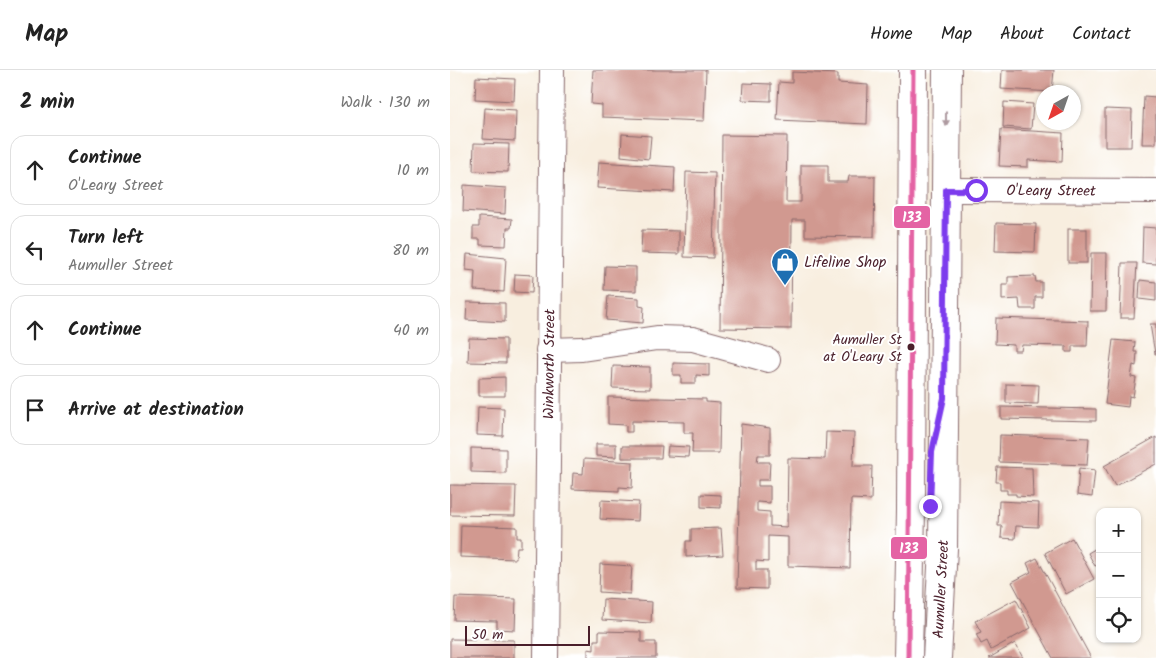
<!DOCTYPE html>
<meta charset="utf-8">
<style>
:root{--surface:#fff;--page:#f6f6f6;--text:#222;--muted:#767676;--line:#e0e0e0}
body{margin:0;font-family:Kalam,sans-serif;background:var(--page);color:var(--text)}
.controls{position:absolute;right:15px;bottom:15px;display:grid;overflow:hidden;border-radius:10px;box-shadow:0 1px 4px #0004}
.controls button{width:45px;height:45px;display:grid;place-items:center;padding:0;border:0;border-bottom:1px solid var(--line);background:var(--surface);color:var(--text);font:25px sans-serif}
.compass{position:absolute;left:586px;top:15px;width:45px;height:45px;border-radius:50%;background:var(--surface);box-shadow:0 1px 4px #0004;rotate:220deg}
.scale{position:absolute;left:15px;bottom:12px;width:125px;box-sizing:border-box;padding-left:5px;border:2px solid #4a1f2b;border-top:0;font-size:14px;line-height:18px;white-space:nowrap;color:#4a1f2b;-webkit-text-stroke:4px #fff;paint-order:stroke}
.stop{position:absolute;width:15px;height:15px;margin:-11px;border:4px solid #7c3aed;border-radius:50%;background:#fff}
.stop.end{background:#7c3aed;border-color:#fff;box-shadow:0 1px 5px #0008}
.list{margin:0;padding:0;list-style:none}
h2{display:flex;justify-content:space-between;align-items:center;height:65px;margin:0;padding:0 20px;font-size:21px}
h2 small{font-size:16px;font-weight:400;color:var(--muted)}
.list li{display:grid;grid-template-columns:32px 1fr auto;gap:15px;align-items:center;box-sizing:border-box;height:70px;margin:0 10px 10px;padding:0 10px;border:1px solid var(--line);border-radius:15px}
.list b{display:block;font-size:19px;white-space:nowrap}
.list p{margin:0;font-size:16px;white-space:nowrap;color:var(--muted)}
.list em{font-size:16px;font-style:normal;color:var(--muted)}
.icon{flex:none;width:28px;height:28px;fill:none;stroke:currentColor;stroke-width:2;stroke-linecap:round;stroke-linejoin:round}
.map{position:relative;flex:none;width:706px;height:588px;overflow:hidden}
header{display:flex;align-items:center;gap:30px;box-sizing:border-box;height:70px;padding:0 25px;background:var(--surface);border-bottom:1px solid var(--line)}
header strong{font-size:24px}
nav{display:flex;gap:28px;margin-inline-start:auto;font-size:18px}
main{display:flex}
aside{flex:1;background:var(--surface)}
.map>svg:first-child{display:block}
.building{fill:#d19990}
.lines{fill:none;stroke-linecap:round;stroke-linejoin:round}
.minor-casing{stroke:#87676a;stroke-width:26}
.major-casing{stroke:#87676a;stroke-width:30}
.minor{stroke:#fff;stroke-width:24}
.major{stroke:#fff;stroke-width:28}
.bus-1-casing{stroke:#fff;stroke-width:9}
.bus-1{stroke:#e463a4;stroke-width:5}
.oneway{fill:#ae9aa0}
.route{stroke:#7c3aed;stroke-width:6}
.bus-dot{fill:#4a1f2b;stroke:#fff;stroke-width:2}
.labels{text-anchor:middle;stroke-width:4;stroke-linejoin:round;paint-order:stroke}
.bus-label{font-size:14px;fill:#4a1f2b;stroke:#fff;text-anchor:end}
.street-label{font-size:15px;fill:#4a1f2b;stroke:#fff}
.poi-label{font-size:15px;fill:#4a1f2b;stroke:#fff;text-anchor:start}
.line-badge{stroke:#fff;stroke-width:2}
.badge-label{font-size:14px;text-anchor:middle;font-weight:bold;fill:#fff}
</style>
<header>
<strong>Map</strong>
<nav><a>Home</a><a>Map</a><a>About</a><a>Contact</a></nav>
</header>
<main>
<aside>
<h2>2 min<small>Walk · 130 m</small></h2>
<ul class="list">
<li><svg class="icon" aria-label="ahead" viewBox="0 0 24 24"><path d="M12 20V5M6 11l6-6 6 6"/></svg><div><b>Continue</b><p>O'Leary Street</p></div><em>10 m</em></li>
<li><svg class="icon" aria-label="left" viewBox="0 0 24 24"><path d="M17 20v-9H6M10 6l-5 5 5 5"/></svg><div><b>Turn left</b><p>Aumuller Street</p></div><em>80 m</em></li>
<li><svg class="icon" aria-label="ahead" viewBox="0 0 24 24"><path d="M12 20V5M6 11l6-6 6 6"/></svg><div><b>Continue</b></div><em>40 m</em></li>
<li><svg class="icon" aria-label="arrive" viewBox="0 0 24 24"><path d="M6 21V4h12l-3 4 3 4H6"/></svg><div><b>Arrive at destination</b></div></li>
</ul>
</aside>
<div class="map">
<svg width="706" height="588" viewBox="0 0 706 588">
<rect width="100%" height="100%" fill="#fff"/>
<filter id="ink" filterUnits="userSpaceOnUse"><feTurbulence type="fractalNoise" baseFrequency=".02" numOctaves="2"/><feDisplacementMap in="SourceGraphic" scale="10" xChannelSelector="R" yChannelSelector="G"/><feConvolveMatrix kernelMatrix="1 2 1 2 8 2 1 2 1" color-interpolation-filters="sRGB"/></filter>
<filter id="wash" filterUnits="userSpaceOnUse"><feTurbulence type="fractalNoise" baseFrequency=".0096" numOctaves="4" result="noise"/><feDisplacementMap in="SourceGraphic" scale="20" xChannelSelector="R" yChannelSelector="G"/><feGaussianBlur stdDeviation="1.12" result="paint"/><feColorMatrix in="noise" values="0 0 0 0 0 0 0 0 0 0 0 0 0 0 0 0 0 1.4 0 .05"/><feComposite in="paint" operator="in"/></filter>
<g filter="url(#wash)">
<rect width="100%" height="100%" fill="#f8eedf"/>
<g id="blocks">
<g class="building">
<polygon points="143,0 256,0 254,51 152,47 152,35 141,34"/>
<polygon points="552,0 604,0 602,22 551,19"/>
<polygon points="342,2 388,4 388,13 418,15 417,54 327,50 329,12 342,13"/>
<polygon points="26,7 65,9 64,31 25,29"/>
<polygon points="293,13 321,14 321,31 292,30"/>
<polygon points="694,26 706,27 706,74 692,74"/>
<polygon points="554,32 583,34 581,59 553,57"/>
<polygon points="35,38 66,40 65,71 33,69"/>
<polygon points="655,39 682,40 681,77 655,77"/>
<polygon points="551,59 613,63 612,92 578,90 578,97 549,96"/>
<polygon points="172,64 201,66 199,89 171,86"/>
<polygon points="272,65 337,66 336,132 351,132 351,95 378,95 378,112 398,112 399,106 425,106 424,167 355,166 355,150 342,150 341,259 270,258"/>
<polygon points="24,73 59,74 58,102 23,101"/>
<polygon points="149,92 225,97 224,122 147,118"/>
<polygon points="236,102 265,103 263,188 234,187"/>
<polygon points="14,115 56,118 55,144 13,141"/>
<polygon points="29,147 62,149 61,158 57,158 56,176 30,175 30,169 23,169 23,157 29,157"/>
<polygon points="546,153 586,154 585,182 545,181"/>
<polygon points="693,157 706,158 706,194 692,193"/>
<rect x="618" y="159" width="19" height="34"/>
<polygon points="192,160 229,161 229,184 191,183"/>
<polygon points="641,183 657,183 656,241 640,241"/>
<polygon points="17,184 56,188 54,222 24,220 25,201 16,200"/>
<polygon points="672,193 687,193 684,248 670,248"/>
<polygon points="155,196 186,197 186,221 154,220"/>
<polygon points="65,204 83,205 82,223 64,222"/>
<polygon points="585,206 586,212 592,212 592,227 585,227 585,239 570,239 569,229 552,230 552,215 558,215 558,207"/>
<polygon points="690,210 706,212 706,231 689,229"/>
<polygon points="158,226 189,228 189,236 194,237 193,253 156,250"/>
<polygon points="17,232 55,233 55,252 16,250"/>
<polygon points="546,248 638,251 637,276 622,276 622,282 616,282 616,276 572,275 571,281 564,281 564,275 545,274"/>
<polygon points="700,254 706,254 706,284 705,284"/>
<polygon points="19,268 56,269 56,293 18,292"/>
<polygon points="663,270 685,272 684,282 687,282 686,296 683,295 681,307 686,308 683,327 679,326 678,337 655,334"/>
<polygon points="223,293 259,294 259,306 246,305 246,313 231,313 231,305 223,305"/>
<polygon points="163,296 200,297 200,319 162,318"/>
<polygon points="55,307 55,326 29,326 29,308"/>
<polygon points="556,314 589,315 588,334 556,333"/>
<polygon points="158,327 256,329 256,332 270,333 269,383 242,383 243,363 234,363 234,352 182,351 182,362 176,362 176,355 158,354"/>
<polygon points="28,337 54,338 53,366 27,365"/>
<polygon points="551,337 646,339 646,351 551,349"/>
<polygon points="291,354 320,358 320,385 308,385 307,392 320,392 319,410 308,410 308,416 320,416 320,433 307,432 307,441 320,442 320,456 337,457 338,388 375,389 376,362 404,363 403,396 422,396 421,430 401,429 400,498 338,496 338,467 318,466 318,492 306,491 306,500 317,500 317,519 287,518"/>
<polygon points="550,365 639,368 637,395 549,392"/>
<polygon points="706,367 706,394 665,416 654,396"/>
<polygon points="146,374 166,374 166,387 146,386"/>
<polygon points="172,376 212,376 211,388 172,388"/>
<polygon points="218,376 239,377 238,387 217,386"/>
<polygon points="21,378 56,379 56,403 21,402"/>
<polygon points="134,389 183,392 182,418 169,417 169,421 122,419 123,403 133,404"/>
<polygon points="547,397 582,398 583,427 566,426 566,424 557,424 557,420 550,420 550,412 546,412"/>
<polygon points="629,398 645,400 642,427 627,425"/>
<polygon points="0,415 66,416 65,446 0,445"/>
<polygon points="251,424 271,425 271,438 251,437"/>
<polygon points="151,430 189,432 188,451 150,449"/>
<polygon points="549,431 589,433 588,457 566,456 565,469 551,468 552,456 548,456"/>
<polygon points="11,455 67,457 67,468 71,468 71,477 67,477 66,489 10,487"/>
<polygon points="271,458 273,485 236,487 236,471 241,471 241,459"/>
<polygon points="622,468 644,509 616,524 595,483"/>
<polygon points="650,476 650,494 645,496 638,483"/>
<polygon points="587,488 641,588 603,588 562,512 581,502 577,493"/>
<polygon points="150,494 182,496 180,524 149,522"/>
<polygon points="5,527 66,529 65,560 47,559 47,551 4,550"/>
<polygon points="153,529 202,532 201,553 152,550"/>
<polygon points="566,529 581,558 541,580 537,571 531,574 526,564 531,562 525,551"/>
<polygon points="149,561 191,562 191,572 206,572 206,588 138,588 138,579 144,580 144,570 149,570"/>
<polygon points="0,569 64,570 64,588 0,588"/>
<polygon points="565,573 573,588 539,588"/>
</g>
</g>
</g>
<g filter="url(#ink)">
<use href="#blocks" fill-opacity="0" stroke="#87676a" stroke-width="1"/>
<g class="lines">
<g class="minor-casing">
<g id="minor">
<path id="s1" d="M496 120 706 121"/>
<polyline points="98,280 132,279 207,268 243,269 318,290"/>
<path id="s2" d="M96 588 102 0"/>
</g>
</g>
<g class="major-casing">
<g id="major">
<polyline points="458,588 461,440 463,0"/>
<path id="s3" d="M487 588 493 479 497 0"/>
</g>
</g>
<use href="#minor" class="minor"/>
<use href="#major" class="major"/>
<g class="bus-1-casing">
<polyline id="bus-1" points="458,588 463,0"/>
</g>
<use href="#bus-1" class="bus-1"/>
</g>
<defs><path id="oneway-solid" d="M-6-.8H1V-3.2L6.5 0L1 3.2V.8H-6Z" transform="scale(1.25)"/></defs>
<use class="oneway" href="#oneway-solid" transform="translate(496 49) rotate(90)"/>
</g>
<g class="lines" filter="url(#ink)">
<polyline class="route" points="480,436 482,382 494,328 496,120 526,120"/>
</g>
<defs>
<g id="shop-pin" transform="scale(1.4375)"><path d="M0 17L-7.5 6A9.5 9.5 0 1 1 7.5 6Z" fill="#1f6fb2" stroke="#fff"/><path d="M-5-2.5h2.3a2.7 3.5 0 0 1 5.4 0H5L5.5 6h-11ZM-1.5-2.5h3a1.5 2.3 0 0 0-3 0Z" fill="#fff"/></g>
</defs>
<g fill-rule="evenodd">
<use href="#shop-pin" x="335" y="192"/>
</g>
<circle class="bus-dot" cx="461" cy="277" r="4.5"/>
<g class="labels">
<g class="bus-label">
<text x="452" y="274">Aumuller St<tspan x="452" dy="17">at O'Leary St</tspan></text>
</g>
<g class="street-label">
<text dy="5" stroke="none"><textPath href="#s1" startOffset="105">O'Leary Street</textPath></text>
<text dy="5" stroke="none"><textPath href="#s2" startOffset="294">Winkworth Street</textPath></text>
<text dy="5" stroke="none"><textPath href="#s3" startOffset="69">Aumuller Street</textPath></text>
</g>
<g class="poi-label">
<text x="354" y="197">Lifeline Shop</text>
</g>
</g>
<g class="line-badge">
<rect x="443" y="135" width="38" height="24" rx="5" fill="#e463a4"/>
<rect x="440" y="466" width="38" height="24" rx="5" fill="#e463a4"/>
</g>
<g class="badge-label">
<text x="462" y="152">133</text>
<text x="459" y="483">133</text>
</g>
</svg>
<div class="controls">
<button>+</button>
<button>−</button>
<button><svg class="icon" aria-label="locate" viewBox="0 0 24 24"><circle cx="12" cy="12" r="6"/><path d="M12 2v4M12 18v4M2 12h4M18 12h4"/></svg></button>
</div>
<svg class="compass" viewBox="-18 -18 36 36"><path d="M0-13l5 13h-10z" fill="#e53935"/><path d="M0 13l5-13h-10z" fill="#767676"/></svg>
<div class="scale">50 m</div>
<div class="stop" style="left:526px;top:120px"></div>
<div class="stop end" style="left:480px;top:436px"></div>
</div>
</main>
